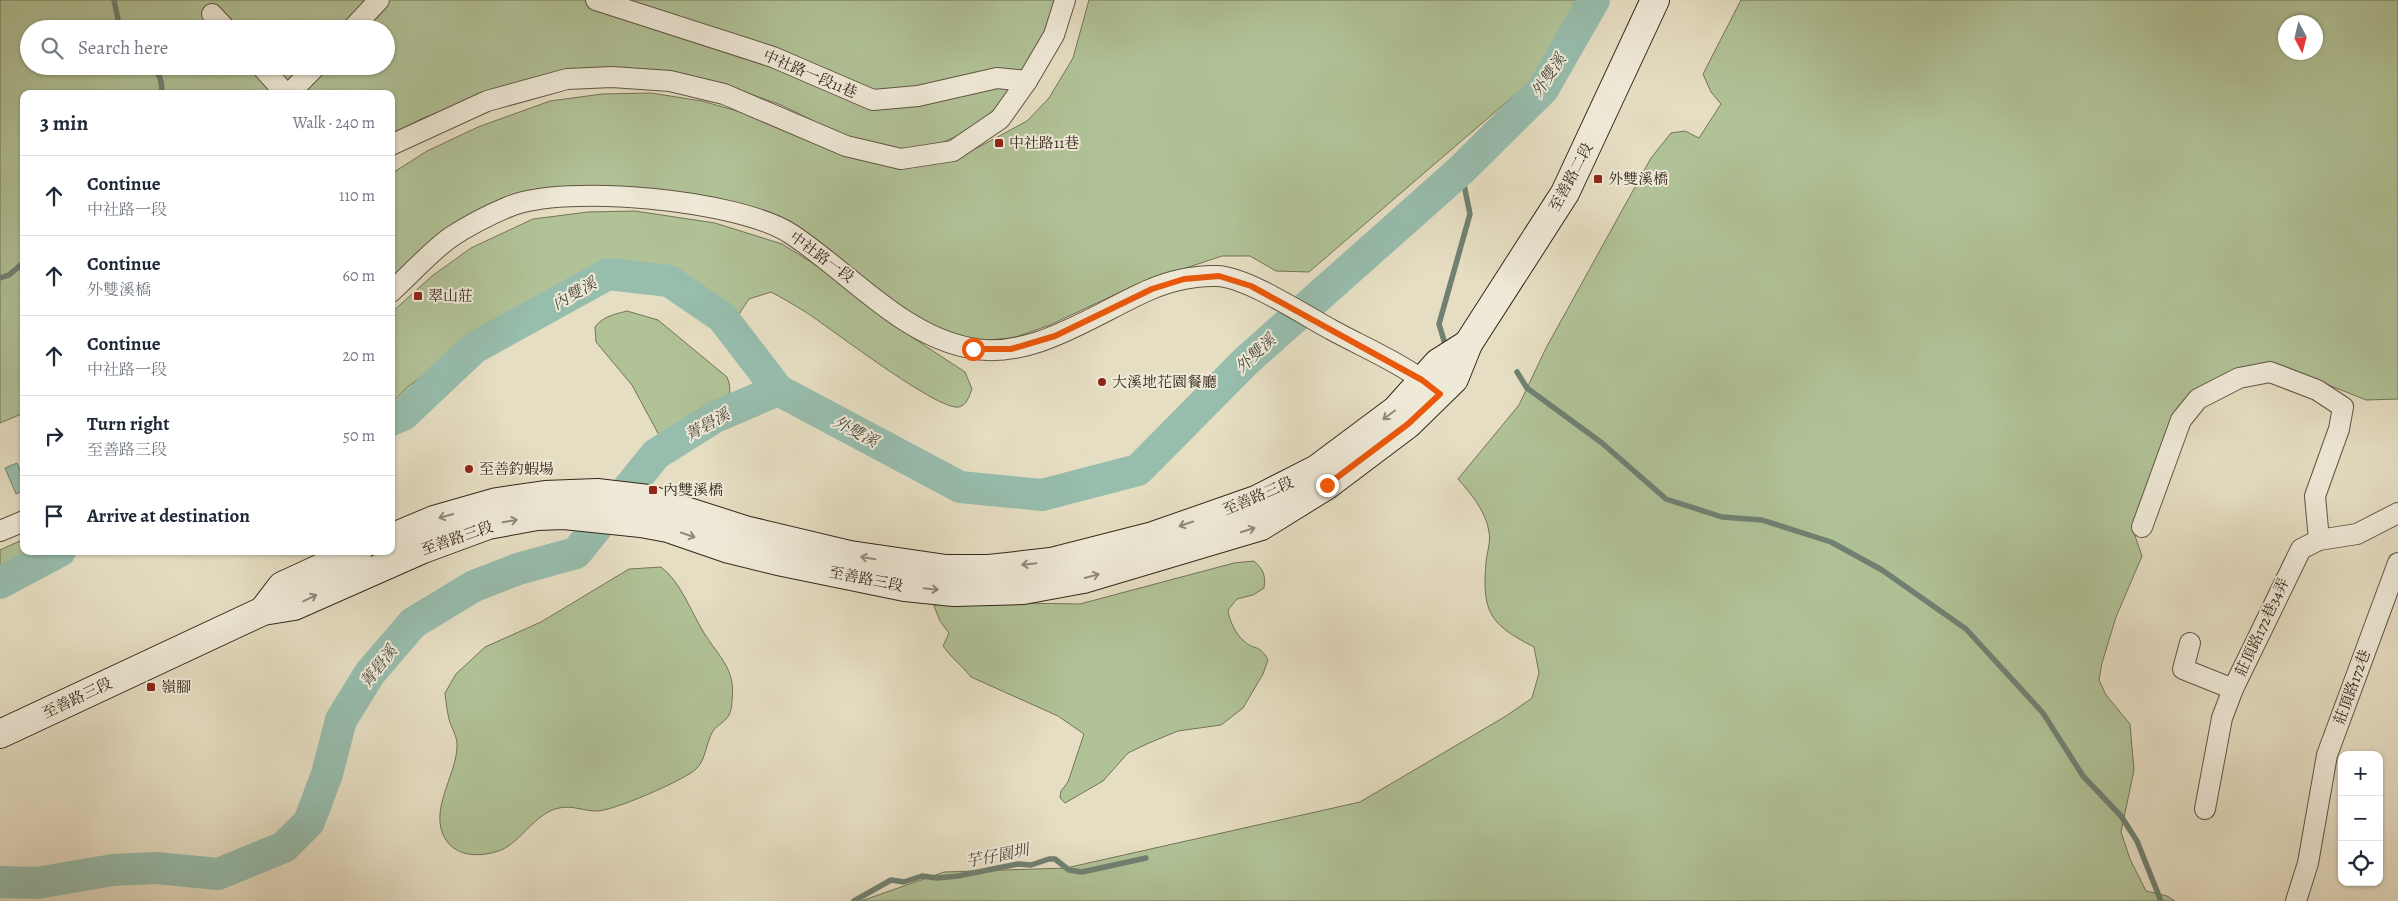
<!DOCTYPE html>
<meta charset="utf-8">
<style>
:root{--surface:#fff;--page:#f6f6f7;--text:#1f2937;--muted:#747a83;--line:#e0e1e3}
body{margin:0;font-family:Alegreya,"Noto Serif TC",serif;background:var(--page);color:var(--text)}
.controls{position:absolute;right:15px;bottom:15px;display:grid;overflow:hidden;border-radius:10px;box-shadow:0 1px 4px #0004}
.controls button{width:45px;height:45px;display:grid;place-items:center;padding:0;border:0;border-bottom:1px solid var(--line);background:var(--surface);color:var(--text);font:25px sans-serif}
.compass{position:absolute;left:2278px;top:15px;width:45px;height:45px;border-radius:50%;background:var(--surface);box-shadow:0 1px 4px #0004;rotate:173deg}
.stop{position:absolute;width:15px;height:15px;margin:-11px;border:4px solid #ea580c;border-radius:50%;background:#fff}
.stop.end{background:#ea580c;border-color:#fff;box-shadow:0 1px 5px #0008}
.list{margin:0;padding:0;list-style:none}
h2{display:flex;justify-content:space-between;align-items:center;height:65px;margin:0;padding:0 20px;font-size:21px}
h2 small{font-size:16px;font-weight:400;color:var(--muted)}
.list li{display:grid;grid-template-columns:32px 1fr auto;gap:15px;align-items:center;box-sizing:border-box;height:80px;padding:0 20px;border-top:1px solid var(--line)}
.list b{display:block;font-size:19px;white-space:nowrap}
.list p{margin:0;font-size:16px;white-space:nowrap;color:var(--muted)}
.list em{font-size:16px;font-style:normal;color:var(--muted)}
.icon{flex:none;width:28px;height:28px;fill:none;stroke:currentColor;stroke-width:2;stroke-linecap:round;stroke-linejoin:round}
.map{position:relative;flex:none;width:2398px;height:901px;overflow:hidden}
.search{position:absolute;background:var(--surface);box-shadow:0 1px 4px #0004;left:20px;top:20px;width:375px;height:55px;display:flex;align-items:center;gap:12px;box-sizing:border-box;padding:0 18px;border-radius:28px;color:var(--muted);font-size:19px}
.panel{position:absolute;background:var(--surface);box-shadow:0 1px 4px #0004;left:20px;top:90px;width:375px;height:465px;border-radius:10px}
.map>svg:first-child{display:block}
.green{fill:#b1c297;stroke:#737458;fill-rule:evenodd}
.water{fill:#97bdad;stroke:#708172}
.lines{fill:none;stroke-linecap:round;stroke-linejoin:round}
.stream{stroke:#708172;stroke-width:5.5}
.river{stroke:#97bdad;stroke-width:32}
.street-casing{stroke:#615544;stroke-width:22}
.secondary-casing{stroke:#35271a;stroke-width:30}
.street{stroke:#efead8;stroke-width:20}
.secondary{stroke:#efead8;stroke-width:28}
.oneway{stroke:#928879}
.route{stroke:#ea580c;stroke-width:6}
.poi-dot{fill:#8f2418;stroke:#efead8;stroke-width:2}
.labels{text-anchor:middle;stroke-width:4;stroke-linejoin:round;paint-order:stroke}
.street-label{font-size:15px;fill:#35271a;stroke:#efead8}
.poi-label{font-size:15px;fill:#35271a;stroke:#efead8;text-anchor:start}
.water-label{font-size:16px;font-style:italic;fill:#4e4c3f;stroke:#efead8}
</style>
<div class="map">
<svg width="2398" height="901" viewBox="0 0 2398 901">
<rect width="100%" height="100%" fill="#e6dec3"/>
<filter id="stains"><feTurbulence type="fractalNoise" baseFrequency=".004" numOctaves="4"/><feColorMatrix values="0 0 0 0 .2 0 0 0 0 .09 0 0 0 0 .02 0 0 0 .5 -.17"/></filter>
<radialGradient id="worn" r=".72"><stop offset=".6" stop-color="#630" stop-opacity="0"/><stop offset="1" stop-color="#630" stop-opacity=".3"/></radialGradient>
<g class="green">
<path d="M0 0H1057L1052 20 1029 64 993 111 964 133 941 143 906 150 886 149 852 140 781 105 721 84 504 86 421 119 391 135V94H24V413L0 423ZM29 29H386V66H29Z"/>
<polygon points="1089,0 1576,0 1537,76 1309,272 1276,271 1250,256 1222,256 1135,285 1050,325 1010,339 976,341 933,330 793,226 558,189 391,279 391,174 427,151 478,127 550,101 602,94 651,93 702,101 755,116 808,135 950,159 979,147 1027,121 1049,98 1073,58"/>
<path d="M1741 0H2398V399L2366 400 2291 370 2194 394 2175 411 2135 519 2133 530 2142 556 2116 617 2102 663 2099 680 2106 695 2130 724 2134 770 2121 832 2130 859 2146 891 2167 896 2175 901H861L944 872 1066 868 1360 802 1506 716 1532 698 1539 673 1534 647C1489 624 1482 612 1486 562 1487 553 1491 541 1489 532 1486 511 1471 494 1458 479L1519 405 1546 348 1651 158 1671 133 1685 131 1699 138 1721 104 1711 92 1703 74ZM2286 22H2316V52H2286Z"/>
<path d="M635 211 715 223 782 244 827 272 883 318 965 372 972 389C969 396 967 405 959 407 937 411 828 326 804 311 793 304 782 298 771 292L749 299 739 314 718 307 696 289 670 278 644 269 617 266 584 276 459 347 409 386 391 403V313L432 276 471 248 533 219 588 212Z"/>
<path d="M627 311 658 320 727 377C731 387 731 394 725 402L666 439 659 435 632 385 596 342 595 327C603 316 616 314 627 311Z"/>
<polygon points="24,539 24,551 49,551 0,573 0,550"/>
<path d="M1254 561C1263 569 1266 575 1264 588L1253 595 1237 599 1228 610C1229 620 1236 635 1244 641 1254 651 1259 643 1268 660L1263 674 1243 708 1221 725 1178 731 1149 743 1128 753 1103 781 1065 803 1060 798 1061 791 1068 782 1084 734 1058 716 971 677C962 665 951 658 943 646L949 633 940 621 934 606 947 602 1080 604 1234 563Z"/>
<path d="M661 567C681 582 691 612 704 633 719 657 736 669 732 700 732 706 731 713 727 718 723 723 716 726 713 731 706 742 706 760 696 769 685 780 611 812 596 811 583 811 573 805 559 808 535 813 521 842 501 850 483 857 458 858 446 840 427 811 458 774 457 744 457 736 451 727 449 719 447 711 446 702 445 693L456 674 485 647 541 622 629 569Z"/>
</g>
<polygon class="water" points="17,463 24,479 24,490 16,494 5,468"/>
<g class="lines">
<g class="stream">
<polyline points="114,0 120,29"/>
<path d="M153 66C159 74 164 83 161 94"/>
<polyline points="0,278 9,275 24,262"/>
<polyline points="1445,344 1439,324 1470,214 1461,170"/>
<polyline points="1517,372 1527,388 1602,443 1666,499 1722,517 1762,520 1831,542 1882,570 1966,629 2043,713 2083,776 2121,816 2137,841 2161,901"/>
<polyline points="391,405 403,415"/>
<polyline points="854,901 891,880 904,882 922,876 937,878 958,876 1018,864 1031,865 1049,859 1055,859 1069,870 1082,872 1146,858"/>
</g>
<g class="river">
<polyline points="391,420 403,415 474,348 608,274 669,281 722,317 778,390 960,487 1042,495 1138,470 1246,361 1461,170 1543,89 1594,0"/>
<polyline points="0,583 60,551"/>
<polyline points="0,882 37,883 113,870 156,868 218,874 284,847 309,822 327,774 341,720 370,673 413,623 474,586 518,569 576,553 656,454 715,417 778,390"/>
</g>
<g class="street-casing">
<g id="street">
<polyline points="596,0 773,57 873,100 918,96 997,78 1027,81"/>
<polyline points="212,14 226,29"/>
<polyline points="352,29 379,0"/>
<polyline points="261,66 286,94"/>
<polyline points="289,94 316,66"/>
<polyline points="391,145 487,101 567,79 612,77 670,81 724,94 846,146 901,159 953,151 1000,119 1027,81 1054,35 1065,0"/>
<path d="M391 292C411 274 430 252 451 237 468 226 489 215 508 207 564 183 740 200 791 234 849 272 901 335 970 348 1032 361 1096 313 1149 290 1169 281 1196 275 1217 276 1247 277 1304 315 1332 330 1365 348 1403 364 1433 388"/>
<polyline points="2142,527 2181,420 2198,399 2239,378 2270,372 2317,390 2343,407 2339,429 2315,496 2319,540"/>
<polyline points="0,531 24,521"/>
<polyline points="2190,643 2183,669 2233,689"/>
<polyline points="2205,809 2222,718 2233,689 2301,549 2319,540 2357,534 2398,513"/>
<polyline points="2296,901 2308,863 2327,755 2398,563"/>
</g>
</g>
<g class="secondary-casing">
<g id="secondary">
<polyline points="391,538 434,520 497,502 545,495 597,493 648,499 745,530 850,555 946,569 989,569 1051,562 1153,536 1256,500 1317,469 1396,410 1438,363 1468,344"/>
<polyline points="263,611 282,586 358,551"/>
<polyline points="0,734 263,611 294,606 423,549 488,525 537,516 564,515 641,523 668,528 729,549 778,561 905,587 954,592 1023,590 1083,579 1261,526 1327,485 1408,424 1454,379 1468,344 1565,193 1655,0"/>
</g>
</g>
<use href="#street" class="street"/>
<use href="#secondary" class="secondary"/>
</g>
<defs><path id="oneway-shaft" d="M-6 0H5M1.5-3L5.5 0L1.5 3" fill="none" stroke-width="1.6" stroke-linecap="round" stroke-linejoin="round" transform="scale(1.25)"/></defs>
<g class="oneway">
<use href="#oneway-shaft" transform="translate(1389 415) rotate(143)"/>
<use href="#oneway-shaft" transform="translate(446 516) rotate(164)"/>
<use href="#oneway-shaft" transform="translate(510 521) rotate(-10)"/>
<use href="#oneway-shaft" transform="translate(1186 524) rotate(161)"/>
<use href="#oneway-shaft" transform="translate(1248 530) rotate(-18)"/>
<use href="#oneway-shaft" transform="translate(688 535) rotate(19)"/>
<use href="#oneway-shaft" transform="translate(868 558) rotate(-171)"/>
<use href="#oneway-shaft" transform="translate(1029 564) rotate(174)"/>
<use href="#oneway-shaft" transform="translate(1092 576) rotate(-15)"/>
<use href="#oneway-shaft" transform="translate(931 589) rotate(6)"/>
<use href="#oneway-shaft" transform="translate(310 598) rotate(-26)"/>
</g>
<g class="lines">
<polyline class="route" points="973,349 1011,349 1055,336 1152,289 1184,279 1219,276 1251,286 1422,380 1440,394 1408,424 1327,485"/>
</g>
<g class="poi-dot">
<rect x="994" y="138" width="10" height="10" rx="2.5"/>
<rect x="1593" y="174" width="10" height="10" rx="2.5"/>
<rect x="413" y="291" width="10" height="10" rx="2.5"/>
<circle cx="1102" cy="382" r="5"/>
<circle cx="469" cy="469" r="5"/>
<rect x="648" y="485" width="10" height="10" rx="2.5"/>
<rect x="146" y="682" width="10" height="10" rx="2.5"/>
</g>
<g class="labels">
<g class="street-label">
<text transform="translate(810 74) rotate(23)" y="5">中社路一段11巷</text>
<text transform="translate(1571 177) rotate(-62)" y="5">至善路二段</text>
<text transform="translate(822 257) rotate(36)" y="5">中社路一段</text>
<text transform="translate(1258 496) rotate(-23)" y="5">至善路三段</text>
<text transform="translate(457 538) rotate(-19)" y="5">至善路三段</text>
<text transform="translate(866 579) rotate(11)" y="5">至善路三段</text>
<text transform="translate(2262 627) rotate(-65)" y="5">莊頂路172巷34弄</text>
<text transform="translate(2352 687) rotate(-70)" y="5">莊頂路172巷</text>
<text transform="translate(77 698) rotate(-25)" y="5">至善路三段</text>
</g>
<g class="poi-label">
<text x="1009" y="148">中社路11巷</text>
<text x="1608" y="184">外雙溪橋</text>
<text x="428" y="301">翠山莊</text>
<text x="1112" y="387">大溪地花園餐廳</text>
<text x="479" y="474">至善釣蝦場</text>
<text x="663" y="495">內雙溪橋</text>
<text x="161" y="692">嶺腳</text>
</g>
<g class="water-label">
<text transform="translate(1548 75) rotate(-56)" y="6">外雙溪</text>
<text transform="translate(574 293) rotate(-29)" y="6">內雙溪</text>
<text transform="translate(1255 353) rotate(-43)" y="6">外雙溪</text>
<text transform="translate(707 424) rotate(-29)" y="6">菁礐溪</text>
<text transform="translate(856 431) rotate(28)" y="6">外雙溪</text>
<text transform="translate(378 666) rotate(-52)" y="6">菁礐溪</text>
<text transform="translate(997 855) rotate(-11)" y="6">芋仔園圳</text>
</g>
</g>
<rect width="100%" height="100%" filter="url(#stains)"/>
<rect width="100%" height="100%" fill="url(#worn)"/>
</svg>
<div class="controls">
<button>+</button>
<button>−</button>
<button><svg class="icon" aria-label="locate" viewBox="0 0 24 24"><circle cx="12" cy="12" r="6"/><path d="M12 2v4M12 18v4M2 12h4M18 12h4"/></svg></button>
</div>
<svg class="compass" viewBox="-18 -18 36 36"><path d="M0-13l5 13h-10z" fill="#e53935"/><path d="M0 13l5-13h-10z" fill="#747a83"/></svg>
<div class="stop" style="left:973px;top:349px"></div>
<div class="stop end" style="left:1327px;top:485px"></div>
<div class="search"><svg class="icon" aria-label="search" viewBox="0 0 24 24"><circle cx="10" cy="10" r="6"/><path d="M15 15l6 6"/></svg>Search here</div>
<section class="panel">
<h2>3 min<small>Walk · 240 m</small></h2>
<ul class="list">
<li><svg class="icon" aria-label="ahead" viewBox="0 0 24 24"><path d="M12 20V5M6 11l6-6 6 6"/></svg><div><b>Continue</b><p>中社路一段</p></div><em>110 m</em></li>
<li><svg class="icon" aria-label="ahead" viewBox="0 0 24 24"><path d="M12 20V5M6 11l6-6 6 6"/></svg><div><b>Continue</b><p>外雙溪橋</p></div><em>60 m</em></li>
<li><svg class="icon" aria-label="ahead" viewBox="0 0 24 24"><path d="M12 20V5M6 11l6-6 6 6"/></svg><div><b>Continue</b><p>中社路一段</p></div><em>20 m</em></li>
<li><svg class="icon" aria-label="right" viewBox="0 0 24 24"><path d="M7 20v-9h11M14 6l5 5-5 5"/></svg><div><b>Turn right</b><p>至善路三段</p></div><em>50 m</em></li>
<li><svg class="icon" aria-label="arrive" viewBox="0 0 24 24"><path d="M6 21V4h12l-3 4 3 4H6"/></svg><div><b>Arrive at destination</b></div></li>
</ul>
</section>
</div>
